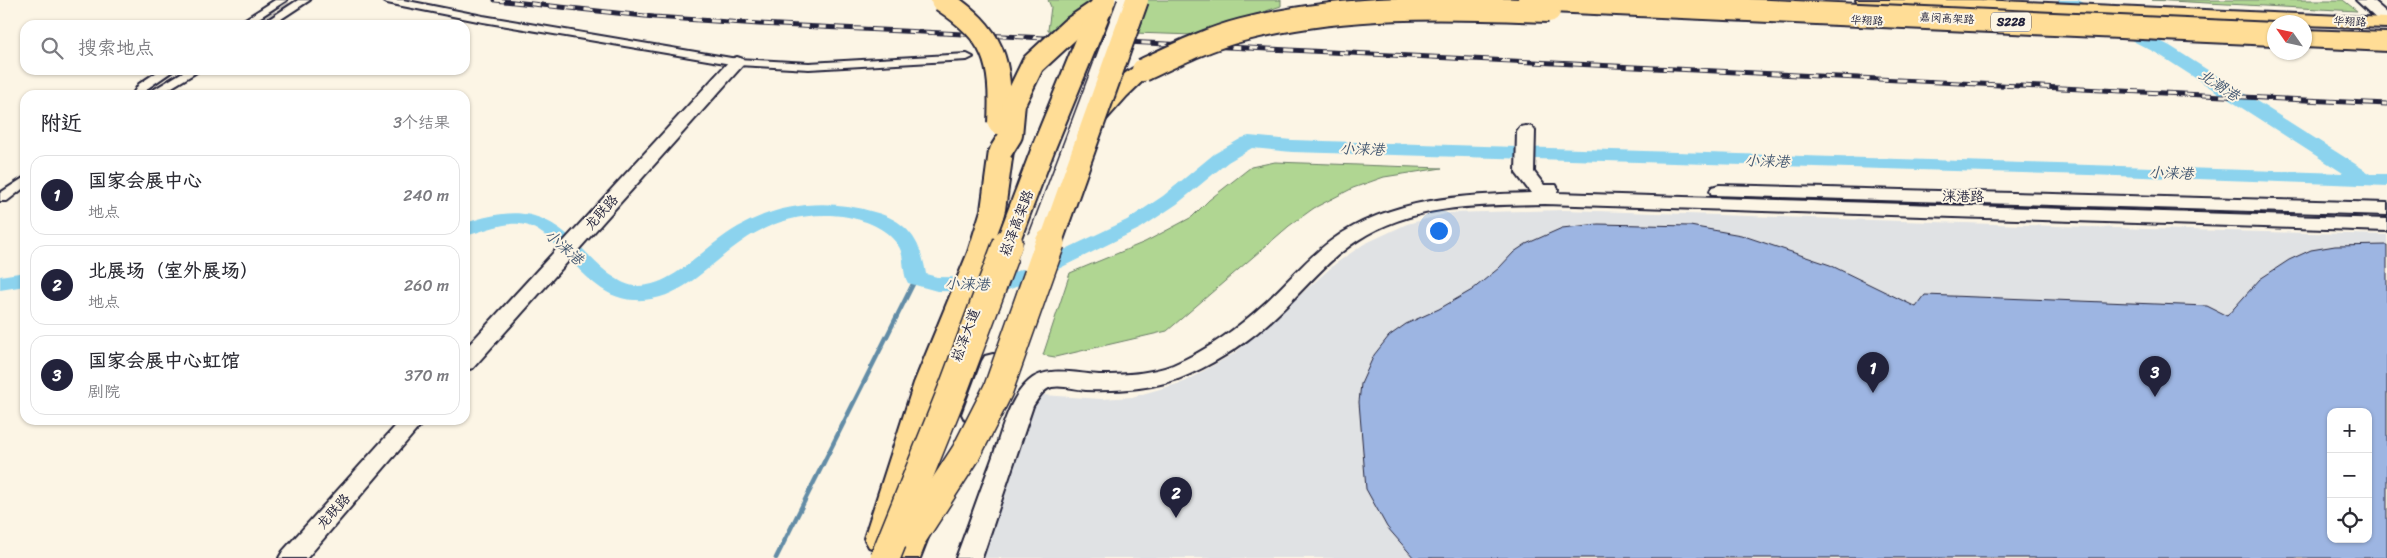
<!DOCTYPE html>
<html lang="zh">
<meta charset="utf-8">
<style>
:root{--surface:#fff;--page:#f2f2f3;--text:#2b2b33;--muted:#7c7c81;--line:#e1e1e2;--accent:#22223b}
body{margin:0;font-family:Sriracha,"LXGW WenKai TC",sans-serif;background:var(--page);color:var(--text)}
.controls{position:absolute;right:15px;bottom:15px;display:grid;overflow:hidden;border-radius:10px;box-shadow:0 1px 4px #0004}
.controls button{width:45px;height:45px;display:grid;place-items:center;padding:0;border:0;border-bottom:1px solid var(--line);background:var(--surface);color:var(--text);font:25px sans-serif}
.compass{position:absolute;left:2267px;top:15px;width:45px;height:45px;border-radius:50%;background:var(--surface);box-shadow:0 1px 4px #0004;rotate:304deg}
.you{position:absolute;left:1438px;top:230px;width:18px;height:18px;margin:-12px;border:4px solid #fff;border-radius:50%;background:#1a73e8;box-shadow:0 0 0 8px #1a73e833}
.badge{display:grid;place-items:center;width:32px;height:32px;border-radius:50%;background:var(--accent);color:#fff;font-size:16px;font-weight:700}
.pin{position:absolute;translate:-50% -41px;filter:drop-shadow(0 1px 2px #0008)}
.pin::after{content:'';position:absolute;top:26px;width:18px;height:15px;background:inherit;clip-path:polygon(0 0,100% 0,50% 100%)}
.list{margin:0;padding:0;list-style:none}
h2{display:flex;justify-content:space-between;align-items:center;height:65px;margin:0;padding:0 20px;font-size:21px}
h2 small{font-size:16px;font-weight:400;color:var(--muted)}
.list li{display:grid;grid-template-columns:32px 1fr auto;gap:15px;align-items:center;box-sizing:border-box;height:80px;margin:0 10px 10px;padding:0 10px;border:1px solid var(--line);border-radius:15px}
.list b{display:block;font-size:19px;white-space:nowrap}
.list p{margin:0;font-size:16px;white-space:nowrap;color:var(--muted)}
.list em{font-size:16px;font-style:normal;color:var(--muted)}
.icon{flex:none;width:28px;height:28px;fill:none;stroke:currentColor;stroke-width:2;stroke-linecap:round;stroke-linejoin:round}
.map{position:relative;flex:none;width:2387px;height:558px;overflow:hidden}
.search{position:absolute;background:var(--surface);box-shadow:0 1px 4px #0004;left:20px;top:20px;width:450px;height:55px;display:flex;align-items:center;gap:12px;box-sizing:border-box;padding:0 18px;border-radius:15px;color:var(--muted);font-size:19px}
.panel{position:absolute;background:var(--surface);box-shadow:0 1px 4px #0004;left:20px;top:90px;width:450px;height:335px;border-radius:15px}
.map>svg:first-child{display:block}
.built{fill:#e0e2e4;fill-rule:evenodd}
.green{fill:#b0d692;stroke:#697c66}
.lines{fill:none;stroke-linecap:round;stroke-linejoin:round}
.stream{stroke:#628ca6;stroke-width:4.5}
.river{fill:#8cd3ee;fill-rule:evenodd}
.building{fill:#9db5e2;stroke:#22223b;fill-rule:evenodd}
.street-tunnel{stroke:#d0cbc3;stroke-width:12;stroke-dasharray:12 5.5;stroke-linecap:butt}
.street-casing{stroke:#22223b;stroke-width:4}
.secondary-casing{stroke:#22223b;stroke-width:4}
.primary-casing{stroke:#22223b;stroke-width:4}
.highway-casing{stroke:#22223b;stroke-width:4}
.street{fill:#fcf5e5;fill-rule:evenodd}
.secondary{fill:#fcf5e5;fill-rule:evenodd}
.primary{fill:#ffdd96;fill-rule:evenodd}
.highway{fill:#ffdd96;fill-rule:evenodd}
.rail-casing{stroke:#22223b;stroke-width:5}
.rail{stroke:#fcf5e5;stroke-width:3;stroke-dasharray:9;stroke-linecap:butt}
.secondary-bridge-far1-casing{stroke:#22223b;stroke-width:20;stroke-linecap:butt}
.secondary-bridge-casing{stroke:#22223b;stroke-width:26;stroke-linecap:butt}
.highway-bridge-far1-casing{stroke:#22223b;stroke-width:26;stroke-linecap:butt}
.highway-bridge-casing{stroke:#22223b;stroke-width:32;stroke-linecap:butt}
.secondary-bridge-far1{stroke:#fcf5e5;stroke-width:17}
.secondary-bridge{stroke:#fcf5e5;stroke-width:22}
.highway-bridge-far1{stroke:#ffdd96;stroke-width:22}
.highway-bridge{stroke:#ffdd96;stroke-width:29}
.labels{text-anchor:middle;stroke-width:4;stroke-linejoin:round;paint-order:stroke}
.far-street-label{font-size:11px;fill:#22223b;stroke:#fcf5e5}
.shield{fill:#fcf5e5;stroke:#63616e;stroke-width:1}
.shield-label{font-size:12px;font-weight:bold;fill:#22223b}
.street-label{font-size:14px;fill:#22223b;stroke:#fcf5e5}
.water-label{font-size:15px;font-style:italic;fill:#425771;stroke:#fcf5e5}
</style>
<div class="map">
<svg width="2387" height="558" viewBox="0 0 2387 558">
<rect width="100%" height="100%" fill="#fcf5e5"/>
<filter id="ink" filterUnits="userSpaceOnUse"><feTurbulence type="fractalNoise" baseFrequency=".02" numOctaves="2"/><feDisplacementMap in="SourceGraphic" scale="10" xChannelSelector="R" yChannelSelector="G"/><feConvolveMatrix kernelMatrix="1 2 1 2 8 2 1 2 1" color-interpolation-filters="sRGB"/></filter>
<g filter="url(#ink)">
<path class="built" d="M1565 210 2149 229 2387 235V558H979L1030 405 1043 395 1101 399 1132 397 1184 382 1235 353 1335 264 1364 244 1407 224 1449 213ZM2331 412H2368V539H2331Z"/>
<g class="green">
<polygon points="1048,0 1090,0 1079,31 1048,30 1051,7"/>
<polygon points="1143,0 1281,0 1281,6 1195,35 1134,33"/>
<polygon points="2152,0 2343,0 2357,11"/>
<polygon points="1275,162 1442,168 1384,177 1353,188 1314,208 1289,226 1167,331 1055,357 1043,355 1070,273 1145,242 1192,217 1209,200 1251,167"/>
</g>
<g class="lines">
<polyline class="stream" points="776,558 916,278"/>
<g class="river">
<path d="M2058 0H2078L2170 46 2371 174H2387V186L2089 175 1292 152 1252 148 1228 162 1177 204 1141 228 1044 276 1008 290 1000 292 937 291 908 283C901 271 906 255 897 244 886 228 867 221 848 217 813 211 777 219 747 238 711 261 682 303 634 300 583 298 561 229 520 224 502 222 482 232 465 236V223C511 208 539 207 576 242 587 253 597 265 609 274 617 279 626 286 636 286 669 287 695 257 720 239 765 205 821 196 874 212 908 221 921 241 926 274L937 277 998 278 1030 266 1127 220 1163 196 1214 154 1242 138 1249 136 1292 140 2343 173 2158 54 2060 3Z"/>
<polygon points="25,272 25,286 0,290 0,276"/>
</g>
</g>
<path class="building" d="M1598 224 1690 226 1741 235 1830 265 1916 307 1925 295 2207 306 2227 316 2260 279 2289 260 2311 250 2335 246 2387 245V558H1414L1387 527 1366 489 1359 402 1361 384 1374 355 1389 336 1406 324 1439 309 1472 290 1499 268 1514 252 1526 244 1562 228ZM2331 412H2368V539H2331Z"/>
<g class="lines">
<polyline class="street-tunnel" points="249,25 287,0"/>
<g class="street-casing">
<g id="street">
<polygon points="275,0 287,0 248,25 236,25"/>
<polygon points="298,0 310,0 272,25 260,25"/>
<polygon points="382,0 403,0 483,16 737,59 809,63 967,54 973,57 967,60 809,69 737,65 483,22 387,3"/>
<polygon points="160,70 174,70 148,88 144,95 132,95 139,84"/>
<polygon points="186,70 200,70 159,95 145,95"/>
<polygon points="25,177 25,187 7,201 0,201 0,193"/>
</g>
</g>
<g class="secondary-casing">
<g id="secondary">
<polygon points="2356,0 2372,0 2387,13 2387,26 2382,24"/>
<polygon points="737,57 743,59 745,62 743,65 473,368 465,370 465,349 731,59"/>
<path d="M1526 126 1532 127 1535 131 1534 172 1544 185H1556L1558 189 1557 193 2387 219V231L1545 204C1482 205 1413 204 1358 240 1327 260 1304 290 1277 315 1252 339 1221 360 1190 374 1158 389 1121 391 1086 390 1075 389 1062 385 1052 387 1043 389 1038 399 1033 406L982 558H956C968 526 979 494 991 462 1001 436 1007 400 1029 381 1047 365 1077 374 1099 375 1123 375 1150 374 1173 365 1206 351 1238 328 1264 304 1287 283 1307 258 1332 240 1390 198 1463 195 1531 193L1516 173 1517 131 1520 127Z"/>
<polygon points="1719,185 2387,203 2387,215 1712,195 1710,191 1712,187"/>
<polygon points="993,354 1001,356 1004,361 984,414 981,420 973,422 965,420 962,414 982,361 985,356"/>
<polygon points="401,420 425,420 307,558 279,558 283,551"/>
</g>
</g>
<g class="primary-casing">
<g id="primary">
<polygon points="1856,0 1980,0 2387,18 2387,28 2304,25 2304,22 2274,23 1864,5 1858,4"/>
<polygon points="2304,37 2387,41 2387,51 2304,47"/>
</g>
</g>
<g class="highway-casing">
<g id="highway">
<polygon points="2304,30 2387,33 2387,45 2304,42"/>
<path d="M1143 64 1151 65 1154 70 1127 96 1104 122 1096 124 1088 122 1085 117C1096 101 1124 68 1143 64Z"/>
<polygon points="1001,144 1009,146 1013,151 1005,210 994,252 942,383 897,534 902,526 913,522 924,526 929,535 920,558 888,558 894,542 891,547 880,551 869,547 864,538 914,383 968,252 981,210 989,151 993,146"/>
</g>
</g>
<use href="#street" class="street"/>
<use href="#secondary" class="secondary"/>
<use href="#primary" class="primary"/>
<use href="#highway" class="highway"/>
<g class="rail-casing">
<polyline id="rail" points="495,0 654,17 759,24 2387,104"/>
</g>
<use href="#rail" class="rail"/>
<g class="secondary-bridge-far1-casing">
<polyline id="secondary-bridge-far1" points="1035,244 1126,2"/>
</g>
<g class="secondary-bridge-casing">
<polyline id="secondary-bridge" points="1029,260 1035,243"/>
</g>
<g class="highway-bridge-far1-casing">
<g id="highway-bridge-far1">
<path d="M942 0C995 35 1002 61 999 123"/>
<polyline points="1529,0 2274,34"/>
<path d="M1143 70C1175 55 1207 39 1242 30 1343 4 1446 7 1549 11"/>
<polyline points="1001,151 1011,135 1014,103 1033,64 1071,29 1102,8"/>
<polyline points="1007,244 1045,144 1104,0"/>
<polyline points="1050,244 1137,0"/>
</g>
</g>
<g class="highway-bridge-casing">
<g id="highway-bridge">
<polyline points="913,535 966,453 998,390 1050,243"/>
<polyline points="885,558 954,387 1008,243"/>
</g>
</g>
<use href="#secondary-bridge-far1" class="secondary-bridge-far1"/>
<use href="#secondary-bridge" class="secondary-bridge"/>
<use href="#highway-bridge-far1" class="highway-bridge-far1"/>
<use href="#highway-bridge" class="highway-bridge"/>
</g>
</g>
<g class="labels">
<g class="far-street-label">
<text transform="translate(1947 18) rotate(3)" y="4">嘉闵高架路</text>
<text transform="translate(1867 20) rotate(3)" y="4">华翔路</text>
<text transform="translate(2350 21) rotate(3)" y="4">华翔路</text>
</g>
<rect class="shield" x="1991" y="12.5" width="40" height="19" rx="4"/>
<g class="shield-label">
<text x="2011" y="26">S228</text>
</g>
<g class="street-label">
<text transform="translate(1963 196) rotate(1)" y="5">涞港路</text>
<text transform="translate(601 212) rotate(-48)" y="5">龙联路</text>
<text transform="translate(1016 223) rotate(-69)" y="5">崧泽高架路</text>
<text transform="translate(965 335) rotate(-69)" y="5">崧泽大道</text>
<text transform="translate(333 511) rotate(-48)" y="5">龙联路</text>
</g>
<g class="water-label">
<text transform="translate(2219 85) rotate(33)" y="5">北潮港</text>
<text transform="translate(1362 149) rotate(2)" y="5">小涞港</text>
<text transform="translate(1767 161) rotate(2)" y="5">小涞港</text>
<text transform="translate(2171 173) rotate(2)" y="5">小涞港</text>
<text transform="translate(564 247) rotate(41)" y="5">小涞港</text>
<text transform="translate(967 284) rotate(1)" y="5">小涞港</text>
</g>
</g>
</svg>
<div class="controls">
<button>+</button>
<button>−</button>
<button><svg class="icon" aria-label="locate" viewBox="0 0 24 24"><circle cx="12" cy="12" r="6"/><path d="M12 2v4M12 18v4M2 12h4M18 12h4"/></svg></button>
</div>
<svg class="compass" viewBox="-18 -18 36 36"><path d="M0-13l5 13h-10z" fill="#e53935"/><path d="M0 13l5-13h-10z" fill="#7c7c81"/></svg>
<div class="you"></div>
<div class="pin badge" style="left:1873px;top:393px">1</div>
<div class="pin badge" style="left:1176px;top:518px">2</div>
<div class="pin badge" style="left:2155px;top:397px">3</div>
<div class="search"><svg class="icon" aria-label="search" viewBox="0 0 24 24"><circle cx="10" cy="10" r="6"/><path d="M15 15l6 6"/></svg>搜索地点</div>
<section class="panel">
<h2>附近<small>3个结果</small></h2>
<ul class="list">
<li><span class="badge">1</span><div><b>国家会展中心</b><p>地点</p></div><em>240 m</em></li>
<li><span class="badge">2</span><div><b>北展场（室外展场）</b><p>地点</p></div><em>260 m</em></li>
<li><span class="badge">3</span><div><b>国家会展中心虹馆</b><p>剧院</p></div><em>370 m</em></li>
</ul>
</section>
</div>
